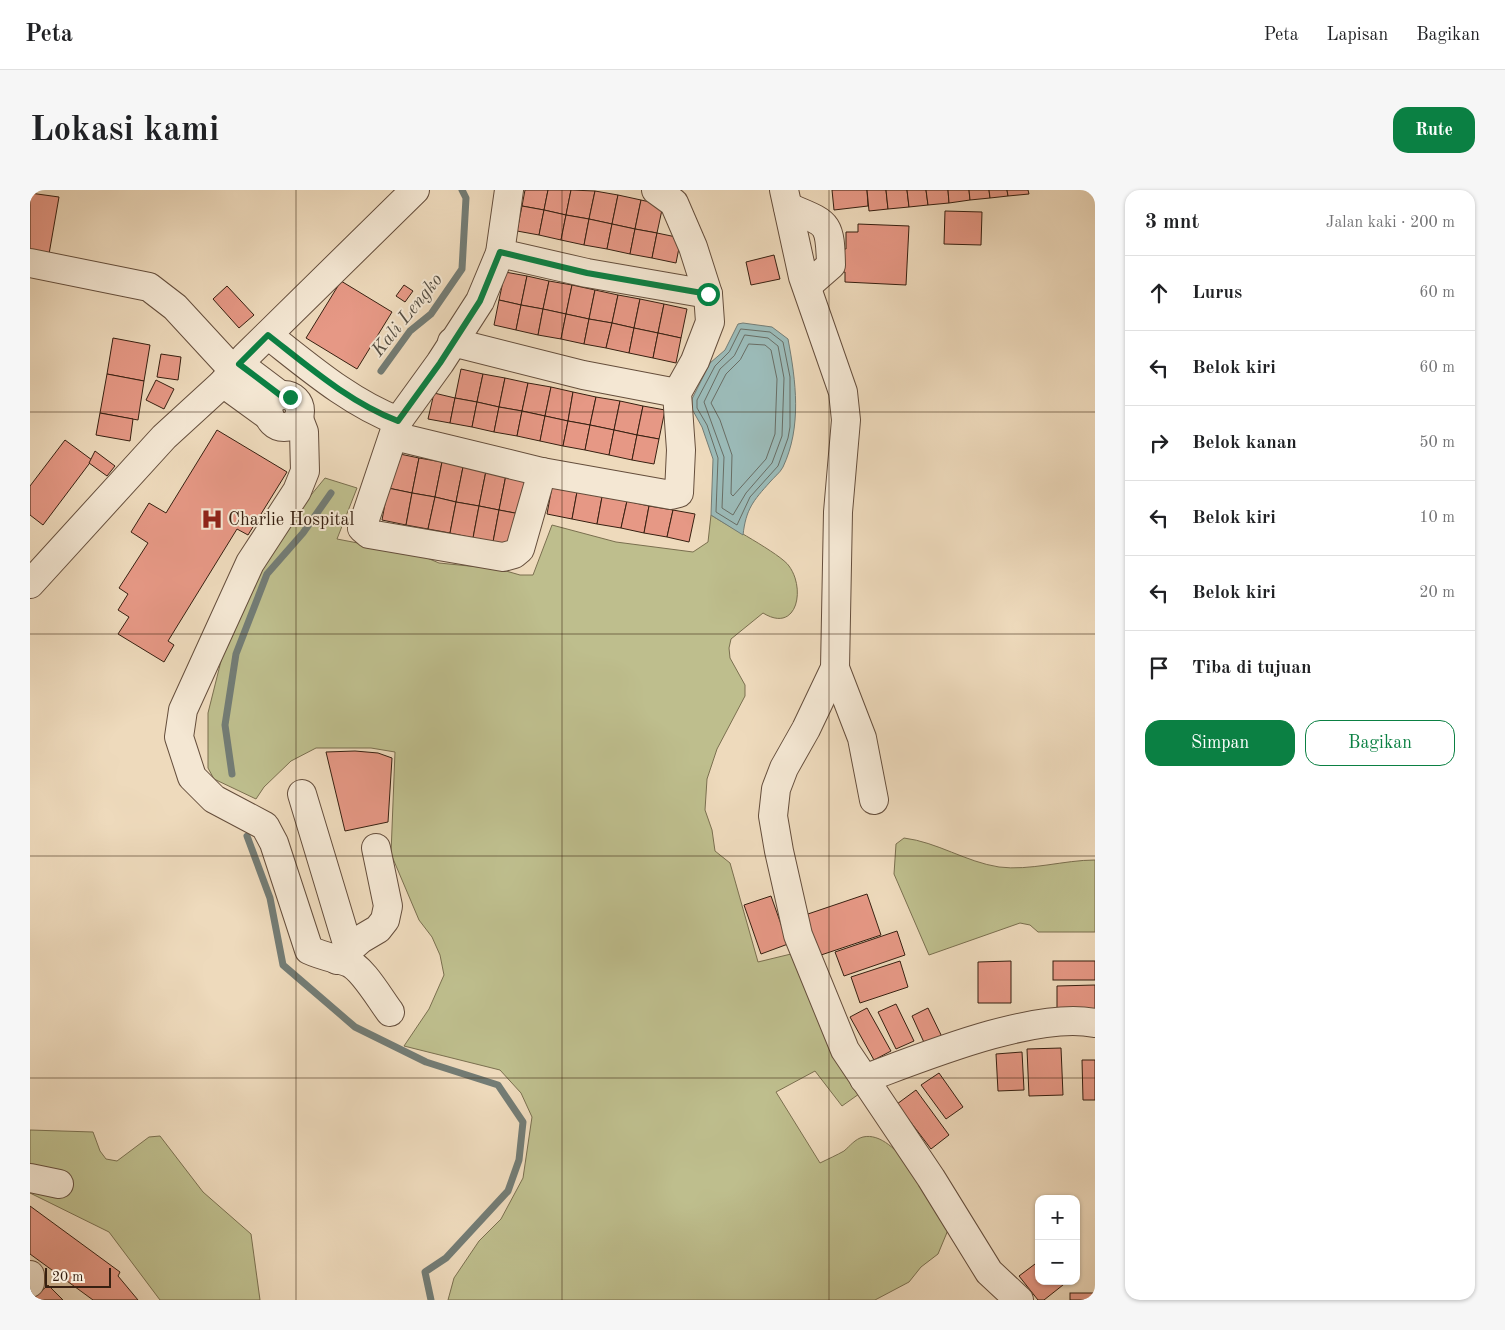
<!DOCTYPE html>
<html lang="id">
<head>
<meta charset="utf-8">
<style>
	:root { --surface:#fff; --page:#f6f6f6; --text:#202124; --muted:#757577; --line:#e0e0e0; --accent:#0b8043 }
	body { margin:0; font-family:"Old Standard TT",serif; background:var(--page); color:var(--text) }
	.controls { position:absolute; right:15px; bottom:15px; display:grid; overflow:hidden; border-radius:10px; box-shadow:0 1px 4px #0004 }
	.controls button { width:45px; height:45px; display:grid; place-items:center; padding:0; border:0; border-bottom:1px solid var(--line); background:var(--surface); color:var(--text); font:25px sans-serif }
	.scale { position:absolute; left:15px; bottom:12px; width:66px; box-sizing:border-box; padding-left:5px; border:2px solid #372011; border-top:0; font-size:14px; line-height:18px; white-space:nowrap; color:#372011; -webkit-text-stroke:4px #f4e7d3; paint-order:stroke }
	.stop { position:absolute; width:15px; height:15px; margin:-11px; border:4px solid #0b8043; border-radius:50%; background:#fff }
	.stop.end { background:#0b8043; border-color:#fff; box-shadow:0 1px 5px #0008 }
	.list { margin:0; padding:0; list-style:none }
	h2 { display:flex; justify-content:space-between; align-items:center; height:65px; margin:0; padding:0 20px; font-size:21px }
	h2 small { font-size:16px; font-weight:400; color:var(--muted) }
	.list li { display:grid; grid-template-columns:32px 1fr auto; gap:15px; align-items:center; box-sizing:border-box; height:75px; padding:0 20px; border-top:1px solid var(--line) }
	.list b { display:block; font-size:19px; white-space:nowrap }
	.list em { font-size:16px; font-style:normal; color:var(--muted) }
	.actions { display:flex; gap:10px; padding:15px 20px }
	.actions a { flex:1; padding:11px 0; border:1px solid var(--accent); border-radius:15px; text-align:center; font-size:18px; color:var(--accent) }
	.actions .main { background:var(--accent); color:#fff }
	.icon { flex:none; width:28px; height:28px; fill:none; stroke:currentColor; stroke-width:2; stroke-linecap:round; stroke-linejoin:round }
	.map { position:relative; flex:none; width:1065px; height:1110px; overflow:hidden; border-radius:15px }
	header { display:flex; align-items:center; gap:30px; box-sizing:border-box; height:70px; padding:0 25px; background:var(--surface); border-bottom:1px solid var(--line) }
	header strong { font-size:24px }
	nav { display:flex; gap:28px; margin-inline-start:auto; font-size:18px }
	.intro { display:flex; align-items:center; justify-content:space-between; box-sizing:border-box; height:120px; padding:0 30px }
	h1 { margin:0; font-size:35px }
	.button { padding:12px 22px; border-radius:15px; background:var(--accent); color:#fff; font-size:18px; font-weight:700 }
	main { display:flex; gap:30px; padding:0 30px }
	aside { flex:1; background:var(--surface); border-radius:15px; box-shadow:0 1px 4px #0004 }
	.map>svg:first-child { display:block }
	.green { fill:#bebe8d; stroke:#7a6f4f }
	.water { fill:#9bbab7; stroke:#737c75 }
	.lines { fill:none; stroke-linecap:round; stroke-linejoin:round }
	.shore { stroke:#696d64; stroke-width:1 }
	.stream { stroke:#737c75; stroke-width:7 }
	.building { fill:#e69885; stroke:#372011 }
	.minor-casing { stroke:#654e3c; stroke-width:30 }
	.minor { stroke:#f4e7d3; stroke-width:28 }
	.route { stroke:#0b8043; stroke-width:6 }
	.grid { fill:none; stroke:#372011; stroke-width:1; stroke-opacity:0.55 }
	.labels { text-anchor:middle; stroke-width:4; stroke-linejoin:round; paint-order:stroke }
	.poi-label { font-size:18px; fill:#372011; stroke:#f4e7d3; text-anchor:start }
	.water-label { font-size:19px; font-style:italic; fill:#554e43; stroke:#f4e7d3 }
</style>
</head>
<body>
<header>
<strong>Peta</strong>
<nav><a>Peta</a><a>Lapisan</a><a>Bagikan</a></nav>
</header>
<div class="intro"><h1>Lokasi kami</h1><a class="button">Rute</a></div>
<main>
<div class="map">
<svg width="1065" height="1110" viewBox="0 0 1065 1110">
	<rect width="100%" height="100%" fill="#eedabc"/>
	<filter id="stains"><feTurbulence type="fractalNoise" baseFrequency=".004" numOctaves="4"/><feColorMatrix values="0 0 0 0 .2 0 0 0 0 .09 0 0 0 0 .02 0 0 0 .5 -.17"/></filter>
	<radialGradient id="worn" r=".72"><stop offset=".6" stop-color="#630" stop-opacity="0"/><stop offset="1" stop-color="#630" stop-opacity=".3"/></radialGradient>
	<g class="green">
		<path d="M295,288L327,298L307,349L390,365L409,373L469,379L490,385H503L522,335L586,352L663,362L678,352L681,325C696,335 751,364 759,376C776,399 767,444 733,423L701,449L699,458L700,468L715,495V506L687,559L677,589L675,620L682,640L685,661L700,673L728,772L761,764L825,889L829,904L812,916L785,881L746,902L790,973C798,969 807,965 814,961C820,956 825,949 833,947C867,939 904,1015 918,1040L908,1064L891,1077L879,1092L845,1110H418L424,1088L449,1051L471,1029L493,988L502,927L491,903L470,880L374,856L399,819L414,785L410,765L402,747L389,730L361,664L365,562L341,558H286L261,571L234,597L226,609L184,589L178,578V523L198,443L244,350Z"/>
		<path d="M874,648C907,652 936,672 969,677C1000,681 1034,670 1065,670V742H1008L1000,735L990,733L899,765L864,684L866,654Z"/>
		<path d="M0,940L63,942L70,961L76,969L87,971L119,947L130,946L173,1002L221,1044L230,1110H130L79,1042L0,1003Z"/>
	</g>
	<path class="water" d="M713,133L742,137L758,149C766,191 772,237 753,277C750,283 744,287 740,292C723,311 716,319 713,345L681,325L683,269L672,237L662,219V209L680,173L695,160L708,134Z"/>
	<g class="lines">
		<g class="shore">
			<path d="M711,139L740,142L753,152L760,187V237L758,248L748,276L720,307L707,335L686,322L688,268L677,235L667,218V210L685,176L699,162Z"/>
			<path d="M715,145L738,148L748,156L754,188L752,246L742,273L716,303L703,325L692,318L694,267L674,212L690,179L704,166Z"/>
			<path d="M719,154L735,155L741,160L747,189L745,244L736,269L703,306L701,304L702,265L690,230L681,213L696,184L710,170Z"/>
		</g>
		<g class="stream">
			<path d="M351,181L380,141L401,124L432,79L436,8L432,0"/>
			<path d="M202,584L195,535L206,464L237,384L273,343L301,303"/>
			<path d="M217,646L240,708L253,775L325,837L396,872L468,895L493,932L489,970L478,1001L416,1068L395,1082L401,1110"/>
		</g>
	</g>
	<g class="building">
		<path d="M495,0H518L514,20L492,16Z"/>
		<path d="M518,0H541L536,25L514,20Z"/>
		<path d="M541,0L565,1L559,29L536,25Z"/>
		<path d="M802,0H837L838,16L804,20Z"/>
		<path d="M837,0H856L858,19L839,21Z"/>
		<path d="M856,0H877L879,17L858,19Z"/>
		<path d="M877,0H896L898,15L879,17Z"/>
		<path d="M896,0H918L919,13L898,15Z"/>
		<path d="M918,0H939L940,10L919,13Z"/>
		<path d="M939,0H959L960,8L940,10Z"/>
		<path d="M959,0H977L978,6L960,8Z"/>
		<path d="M977,0H998L999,4L978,6Z"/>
		<path d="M565,1L588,5L582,34L559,29Z"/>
		<path d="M0,3L29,7L19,64L0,61Z"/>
		<path d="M588,5L611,10L605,39L582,34Z"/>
		<path d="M611,10L633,15L627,43L605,39Z"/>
		<path d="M492,16L514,20L509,45L487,41Z"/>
		<path d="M514,20L536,25L531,50L509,45Z"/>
		<path d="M915,21L952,22L951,55L914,54Z"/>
		<path d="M536,25L559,29L554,55L531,50Z"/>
		<path d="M559,29L582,34L577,59L554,55Z"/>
		<path d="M582,34L605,39L600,64L577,59Z"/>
		<path d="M828,34L879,36L876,95L815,92V82H808L809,59H816V42H828Z"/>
		<path d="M605,39L627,43L622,68L600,64Z"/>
		<path d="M627,43L651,48L646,73L622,68Z"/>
		<path d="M744,65L750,89L721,95L716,72Z"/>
		<path d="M475,82L497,86L491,115L469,110Z"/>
		<path d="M497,86L519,91L513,119L491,115Z"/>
		<path d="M311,91L362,122L327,179L276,148Z"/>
		<path d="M519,91L542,95L536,124L513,119Z"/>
		<path d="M374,95L383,101L375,112L366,106Z"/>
		<path d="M542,95L565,100L559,129L536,124Z"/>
		<path d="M197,96L224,125L209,138L183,109Z"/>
		<path d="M565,100L588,105L582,133L559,129Z"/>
		<path d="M588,105L610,109L604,138L582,133Z"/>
		<path d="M610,109L634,114L628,143L604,138Z"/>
		<path d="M469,110L491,115L486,140L464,135Z"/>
		<path d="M634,114L657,119L651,148L628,143Z"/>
		<path d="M491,115L513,119L508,145L486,140Z"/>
		<path d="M513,119L536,124L531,149L508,145Z"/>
		<path d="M536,124L559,129L554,154L531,149Z"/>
		<path d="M559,129L582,133L576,158L554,154Z"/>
		<path d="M582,133L604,138L599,163L576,158Z"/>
		<path d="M604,138L628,143L623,168L599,163Z"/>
		<path d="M628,143L651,148L646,173L623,168Z"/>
		<path d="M83,148L120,155L114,191L77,184Z"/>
		<path d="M131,164L151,167L148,190L127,187Z"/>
		<path d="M431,179L453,184L447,212L425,208Z"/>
		<path d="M77,184L114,191L108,230L70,223Z"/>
		<path d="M453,184L475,188L469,217L447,212Z"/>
		<path d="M475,188L498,193L492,221L469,217Z"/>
		<path d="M126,190L144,199L134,219L116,210Z"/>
		<path d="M498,193L521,197L515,226L492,221Z"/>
		<path d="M521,197L543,202L538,231L515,226Z"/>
		<path d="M543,202L566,207L560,235L538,231Z"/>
		<path d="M404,203L425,208L420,233L398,229Z"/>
		<path d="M566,207L590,211L584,240L560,235Z"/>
		<path d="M425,208L447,212L442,237L420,233Z"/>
		<path d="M590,211L613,216L607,245L584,240Z"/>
		<path d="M447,212L469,217L464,242L442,237Z"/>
		<path d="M613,216L635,220L629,249L607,245Z"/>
		<path d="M469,217L492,221L487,246L464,242Z"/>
		<path d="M492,221L515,226L510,251L487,246Z"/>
		<path d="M70,223L103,229L100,251L66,245Z"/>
		<path d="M515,226L538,231L533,256L510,251Z"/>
		<path d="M538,231L560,235L555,260L533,256Z"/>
		<path d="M560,235L584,240L579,265L555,260Z"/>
		<path d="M187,240L257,282L218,345L207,339L138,451L144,455L134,472L88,444L99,427L88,420L98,404L89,398L118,353L101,342L119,313L136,323Z"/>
		<path d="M584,240L607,245L602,270L579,265Z"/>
		<path d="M607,245L629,249L624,274L602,270Z"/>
		<path d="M35,250L62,270L13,335L0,325V296Z"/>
		<path d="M65,261L85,276L77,286L59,273Z"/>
		<path d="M365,263L389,268L382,303L358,298Z"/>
		<path d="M389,268L412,272L405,307L382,303Z"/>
		<path d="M412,272L433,277L426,312L405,307Z"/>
		<path d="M433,277L456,281L449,316L426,312Z"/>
		<path d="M456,281L476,285L469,320L449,316Z"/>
		<path d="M476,285L496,289L490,324L469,320Z"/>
		<path d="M522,297L547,302L542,329L517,324Z"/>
		<path d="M358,298L382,303L376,335L352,330Z"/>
		<path d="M547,302L572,307L567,334L542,329Z"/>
		<path d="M382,303L405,307L398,339L376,335Z"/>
		<path d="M405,307L426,312L420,343L398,339Z"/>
		<path d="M572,307L597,311L591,338L567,334Z"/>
		<path d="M597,311L619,316L614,343L591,338Z"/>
		<path d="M426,312L449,316L443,348L420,343Z"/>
		<path d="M449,316L469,320L463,352L443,348Z"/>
		<path d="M619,316L643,320L637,347L614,343Z"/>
		<path d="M469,320L490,324L483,356L463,352Z"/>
		<path d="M643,320L665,324L659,352L637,347Z"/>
		<path d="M325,561L348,563L362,568L358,632L315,641L296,562Z"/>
		<path d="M837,704L851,745L785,767L772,726Z"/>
		<path d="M741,706L758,754L731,764L714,715Z"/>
		<path d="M867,741L875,765L814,786L805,762Z"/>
		<path d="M870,771L878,797L830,813L821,787Z"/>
		<path d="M981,771V813H948V772Z"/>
		<rect x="1023" y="771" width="42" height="19"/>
		<path d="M1065,795V821H1027V796Z"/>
		<path d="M866,814L884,851L866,859L848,822Z"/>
		<path d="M837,818L861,861L844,870L820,827Z"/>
		<path d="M898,818L914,851L897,859L882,826Z"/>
		<path d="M1031,858L1033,905L999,906L997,859Z"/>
		<path d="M992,862L994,900L968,901L966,864Z"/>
		<path d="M1052,870H1065V910H1053Z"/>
		<path d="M909,883L933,917L916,929L891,895Z"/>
		<path d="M886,900L919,945L901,959L867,914Z"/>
		<path d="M0,1016L90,1082L88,1086L108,1110H63L0,1064Z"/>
		<path d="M1009,1071V1091H1038L1014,1110H1008L989,1086Z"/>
		<path d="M18,1095L33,1110H2Z"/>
		<rect x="1040" y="1103" width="25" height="7"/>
	</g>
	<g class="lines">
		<g class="minor-casing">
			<g id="minor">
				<path d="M479,0L470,63L450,111L410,173L368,231L332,338L339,344L473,367L484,364L490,359L512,282"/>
				<path d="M754,0L773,87L813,202L816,230L808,322L805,478L776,539L754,578L746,599L743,626L749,661L768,745L815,860L901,988L959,1082L989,1110"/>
				<path d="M758,17C798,34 800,31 801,75L777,96"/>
				<path d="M470,63L557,83L678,104"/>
				<path d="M0,73L119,97L145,117L204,181"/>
				<path d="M238,145C279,177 319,212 368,231"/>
				<path d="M422,152L553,185L647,203"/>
				<path d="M209,174L250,205"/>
				<path d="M193,193L240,227"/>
				<circle cx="254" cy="221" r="16"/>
				<path d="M269,229L274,242L275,281L267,301L220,373L153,520L149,547L162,587L184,609L235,636L244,653L279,760C292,766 304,768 317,772C332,777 350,809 360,822"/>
				<path d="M364,246L512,282L641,305L649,303L651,260L647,203L665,171L680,132L678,104L663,57L644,13L626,0"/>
				<path d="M0,394L134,247L193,193L215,167L385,0"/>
				<path d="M805,478L832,548L844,610"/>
				<path d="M272,604L319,760"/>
				<path d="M307,770L331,749L348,739L355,730L358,716L346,658"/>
				<path d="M834,889C893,867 1005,821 1065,833"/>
				<path d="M0,988L29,994"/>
				<path d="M0,1085V1093"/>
			</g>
		</g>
		<use href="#minor" class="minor"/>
	</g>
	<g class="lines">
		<path class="route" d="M260,207L250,205L209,174L238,145C279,177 319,212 368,231L410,173L450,111L470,62L557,83L678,104"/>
	</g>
	<path class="grid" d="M266,0V1110M532,0V1110M799,0V1110M0,222H1065M0,444H1065M0,666H1065M0,888H1065"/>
	<defs>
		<g id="hospital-bare" transform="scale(1.725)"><path d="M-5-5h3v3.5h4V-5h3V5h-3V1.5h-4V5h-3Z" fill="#8f2418" stroke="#f4e7d3" stroke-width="2.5" paint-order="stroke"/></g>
	</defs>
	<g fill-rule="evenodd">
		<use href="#hospital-bare" x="182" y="329"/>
	</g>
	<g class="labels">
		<g class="poi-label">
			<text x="198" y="335">Charlie Hospital</text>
		</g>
		<g class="water-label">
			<text transform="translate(376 124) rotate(-51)" y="7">Kali Lengko</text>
		</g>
	</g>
	<rect width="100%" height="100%" filter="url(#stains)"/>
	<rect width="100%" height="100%" fill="url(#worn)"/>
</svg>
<div class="controls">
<button>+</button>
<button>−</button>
</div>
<div class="scale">20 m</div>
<div class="stop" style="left:678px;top:104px"></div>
<div class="stop end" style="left:260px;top:207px"></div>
</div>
<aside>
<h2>3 mnt<small>Jalan kaki · 200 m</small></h2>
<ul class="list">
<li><svg class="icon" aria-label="ahead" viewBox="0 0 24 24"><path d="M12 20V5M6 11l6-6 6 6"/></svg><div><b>Lurus</b></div><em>60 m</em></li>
<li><svg class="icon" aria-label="left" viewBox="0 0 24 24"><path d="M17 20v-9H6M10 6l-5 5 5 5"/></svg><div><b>Belok kiri</b></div><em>60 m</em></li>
<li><svg class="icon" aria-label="right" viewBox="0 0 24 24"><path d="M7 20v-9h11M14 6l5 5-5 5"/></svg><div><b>Belok kanan</b></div><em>50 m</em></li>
<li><svg class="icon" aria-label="left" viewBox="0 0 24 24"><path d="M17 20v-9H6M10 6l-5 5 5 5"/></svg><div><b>Belok kiri</b></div><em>10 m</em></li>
<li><svg class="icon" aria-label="left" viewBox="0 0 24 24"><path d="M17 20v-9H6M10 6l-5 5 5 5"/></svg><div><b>Belok kiri</b></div><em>20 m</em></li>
<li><svg class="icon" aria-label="arrive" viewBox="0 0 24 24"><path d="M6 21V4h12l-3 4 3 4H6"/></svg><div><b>Tiba di tujuan</b></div></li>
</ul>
<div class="actions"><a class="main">Simpan</a><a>Bagikan</a></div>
</aside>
</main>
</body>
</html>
